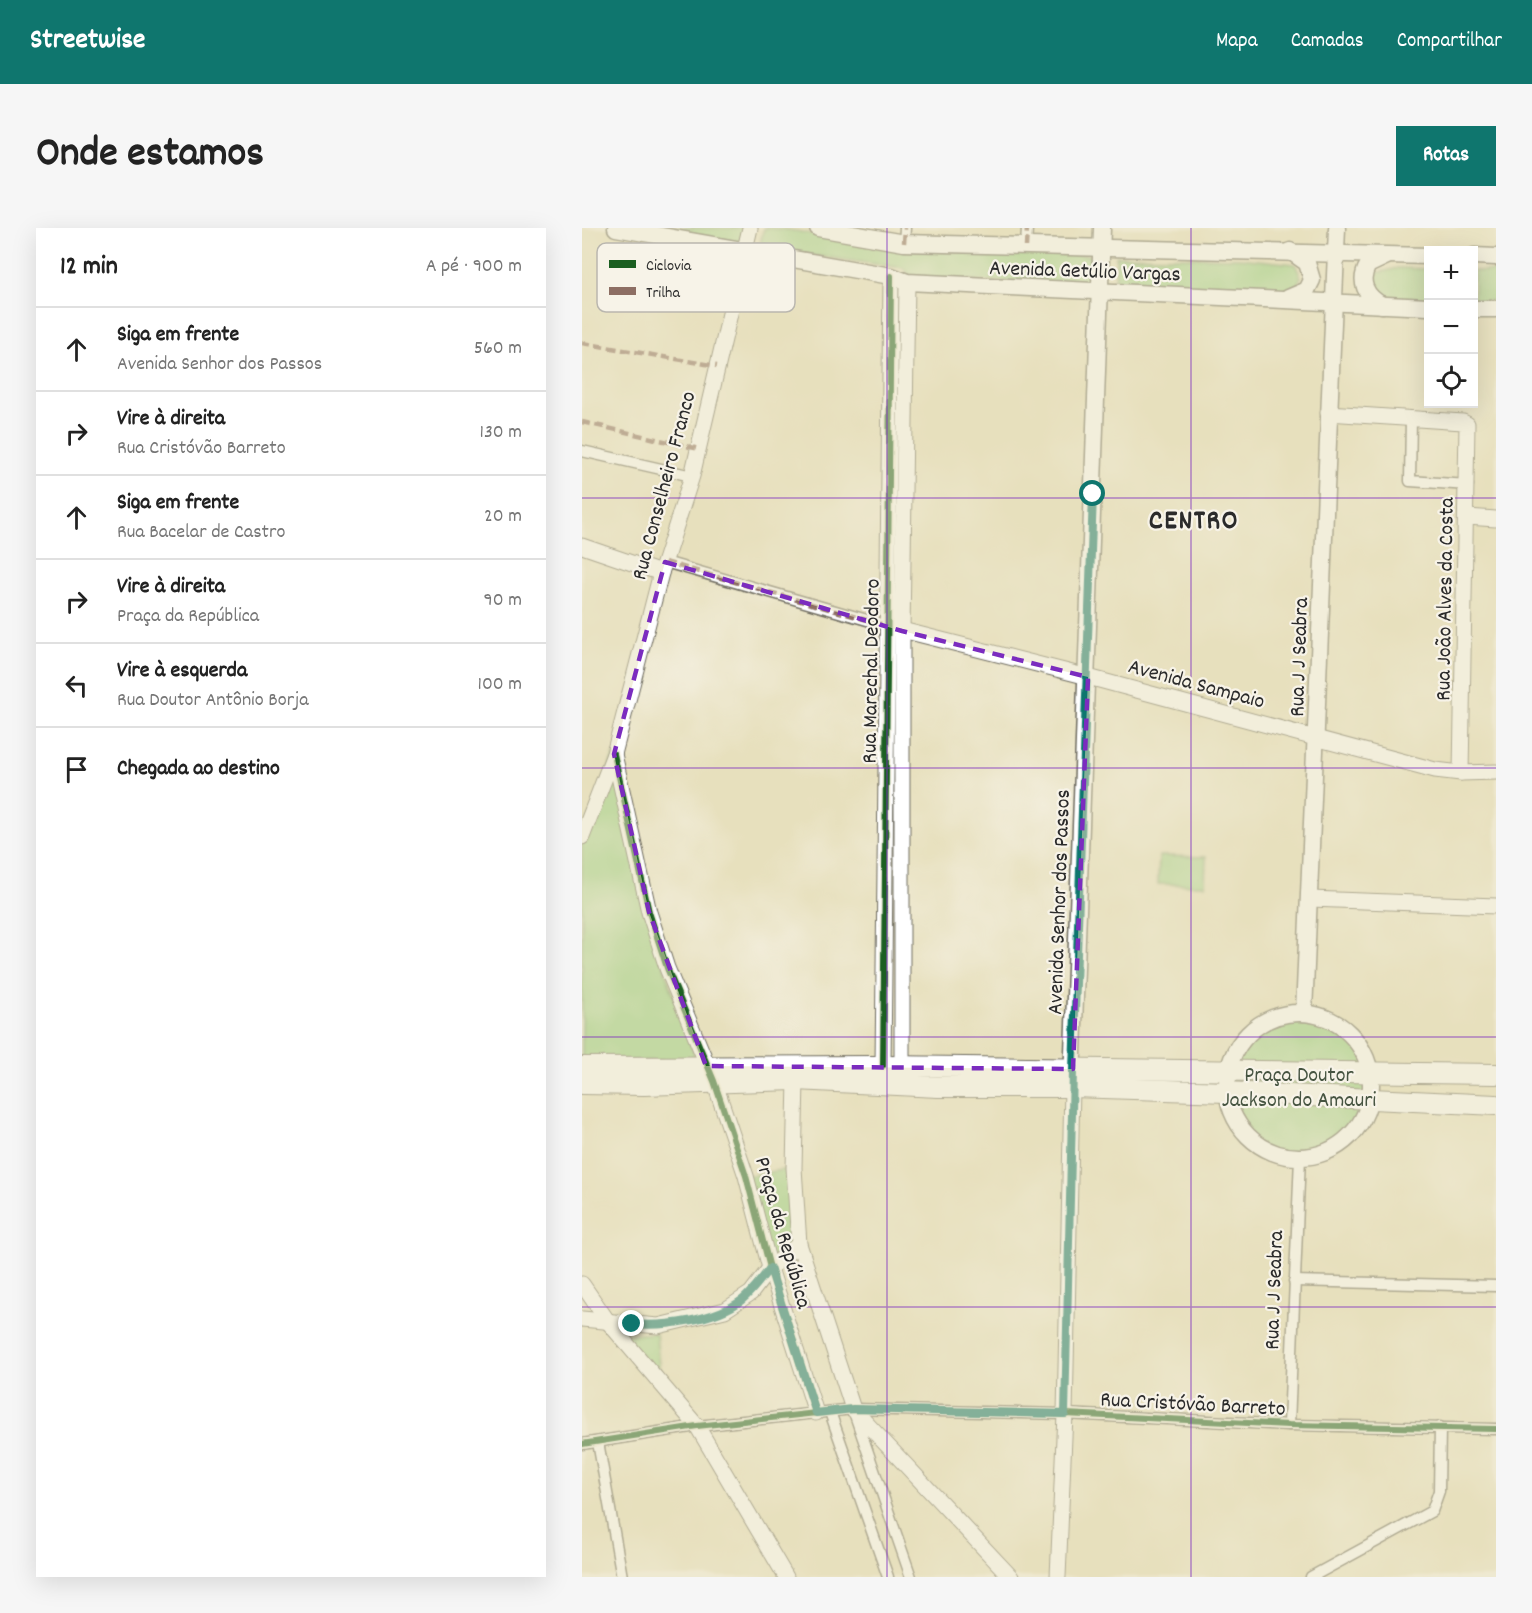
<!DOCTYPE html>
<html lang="pt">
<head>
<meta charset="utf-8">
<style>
	:root { --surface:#fff; --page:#f6f6f6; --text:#222; --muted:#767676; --line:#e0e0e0; --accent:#0f766e }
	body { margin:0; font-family:Dekko,sans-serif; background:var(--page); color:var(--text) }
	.controls { position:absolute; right:18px; top:18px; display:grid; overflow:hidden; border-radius:0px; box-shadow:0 6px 24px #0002 }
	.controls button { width:54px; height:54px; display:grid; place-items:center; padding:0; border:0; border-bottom:2px solid var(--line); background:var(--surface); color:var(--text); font:30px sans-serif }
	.stop { position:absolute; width:18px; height:18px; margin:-14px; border:4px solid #0f766e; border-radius:50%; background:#fff }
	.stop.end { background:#0f766e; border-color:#fff; box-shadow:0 2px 6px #0008 }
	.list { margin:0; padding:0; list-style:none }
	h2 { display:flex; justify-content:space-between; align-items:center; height:78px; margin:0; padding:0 24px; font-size:26px }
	h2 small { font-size:20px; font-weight:400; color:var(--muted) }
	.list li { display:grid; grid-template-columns:39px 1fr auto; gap:18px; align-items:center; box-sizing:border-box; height:84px; padding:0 24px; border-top:2px solid var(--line) }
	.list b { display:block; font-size:22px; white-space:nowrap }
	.list p { margin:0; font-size:20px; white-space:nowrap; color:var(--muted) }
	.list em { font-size:20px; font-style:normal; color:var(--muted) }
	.icon { flex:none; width:33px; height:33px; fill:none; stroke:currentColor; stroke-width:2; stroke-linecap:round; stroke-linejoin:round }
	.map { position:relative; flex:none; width:914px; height:1349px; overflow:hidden; border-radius:0px }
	header { display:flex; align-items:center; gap:36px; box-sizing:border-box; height:84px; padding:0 30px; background:var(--accent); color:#fff }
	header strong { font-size:28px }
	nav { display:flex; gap:33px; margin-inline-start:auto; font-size:21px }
	.intro { display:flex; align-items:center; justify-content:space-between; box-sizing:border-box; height:144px; padding:0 36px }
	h1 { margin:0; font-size:42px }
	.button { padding:15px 27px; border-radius:0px; background:var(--accent); color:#fff; font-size:21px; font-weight:700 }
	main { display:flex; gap:36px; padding:0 36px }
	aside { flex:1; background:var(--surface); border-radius:0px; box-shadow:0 6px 24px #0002 }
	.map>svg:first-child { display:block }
	.green { fill:#98d083; stroke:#627e57; stroke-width:1.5 }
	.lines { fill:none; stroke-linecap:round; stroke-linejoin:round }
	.street-casing { stroke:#6d6a5e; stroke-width:13 }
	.secondary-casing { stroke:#6d6a5e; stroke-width:17 }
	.primary-casing { stroke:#6d6a5e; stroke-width:19 }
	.highway-casing { stroke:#6d6a5e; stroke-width:22 }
	.street { stroke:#fff; stroke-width:10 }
	.secondary { stroke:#fff; stroke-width:15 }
	.primary { stroke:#fff; stroke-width:16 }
	.highway { stroke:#fff; stroke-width:20 }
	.quiet { stroke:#8d6e63; stroke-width:4.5; stroke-dasharray:9 4.5; stroke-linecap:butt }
	.cycleway-casing { stroke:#f7f3e8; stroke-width:10 }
	.cycleway { stroke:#1b5e20; stroke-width:6 }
	.route { stroke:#0f766e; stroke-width:8 }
	.marked { fill:none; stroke:#7b2cbf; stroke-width:4.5; stroke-dasharray:12 8; stroke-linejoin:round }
	.grid { fill:none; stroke:#7b2cbf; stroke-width:1.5; stroke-opacity:0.55 }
	.labels { text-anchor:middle; stroke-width:4.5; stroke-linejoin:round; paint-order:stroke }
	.street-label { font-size:22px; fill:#2b2b2b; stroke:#f7f3e8 }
	.park-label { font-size:22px; fill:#465441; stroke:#f7f3e8 }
	.district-label { font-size:28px; font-weight:bold; letter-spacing:1.5px; fill:#2b2b2b; stroke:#f7f3e8 }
	.key { fill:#f7f3e8; stroke:#bab7af; stroke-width:1.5 }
	.key-label { font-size:16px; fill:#2b2b2b }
</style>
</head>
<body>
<header>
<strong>Streetwise</strong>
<nav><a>Mapa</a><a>Camadas</a><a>Compartilhar</a></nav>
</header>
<div class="intro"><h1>Onde estamos</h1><a class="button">Rotas</a></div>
<main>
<aside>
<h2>12 min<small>A pé · 900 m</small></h2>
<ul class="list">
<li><svg class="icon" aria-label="ahead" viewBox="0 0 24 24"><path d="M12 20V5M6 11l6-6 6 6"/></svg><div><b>Siga em frente</b><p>Avenida Senhor dos Passos</p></div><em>560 m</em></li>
<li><svg class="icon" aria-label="right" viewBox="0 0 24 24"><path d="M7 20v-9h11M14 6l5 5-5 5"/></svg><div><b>Vire à direita</b><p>Rua Cristóvão Barreto</p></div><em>130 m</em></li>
<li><svg class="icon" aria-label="ahead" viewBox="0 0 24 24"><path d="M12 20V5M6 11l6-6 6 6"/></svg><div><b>Siga em frente</b><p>Rua Bacelar de Castro</p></div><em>20 m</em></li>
<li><svg class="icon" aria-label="right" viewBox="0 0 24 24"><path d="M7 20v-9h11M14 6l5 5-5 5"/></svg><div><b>Vire à direita</b><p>Praça da República</p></div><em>90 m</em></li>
<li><svg class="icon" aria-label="left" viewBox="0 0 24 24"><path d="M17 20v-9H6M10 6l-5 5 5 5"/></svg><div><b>Vire à esquerda</b><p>Rua Doutor Antônio Borja</p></div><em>100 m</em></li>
<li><svg class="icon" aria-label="arrive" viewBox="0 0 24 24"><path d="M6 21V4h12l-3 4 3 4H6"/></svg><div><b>Chegada ao destino</b></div></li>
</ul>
</aside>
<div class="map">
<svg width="914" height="1349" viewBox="0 0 914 1349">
	<rect width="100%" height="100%" fill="#f7f3e8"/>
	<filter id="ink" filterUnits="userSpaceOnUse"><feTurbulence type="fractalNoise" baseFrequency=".0167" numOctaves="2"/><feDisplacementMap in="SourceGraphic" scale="12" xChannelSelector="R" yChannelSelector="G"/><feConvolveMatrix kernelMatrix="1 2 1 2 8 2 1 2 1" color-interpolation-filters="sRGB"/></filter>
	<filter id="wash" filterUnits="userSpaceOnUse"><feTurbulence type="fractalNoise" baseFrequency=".008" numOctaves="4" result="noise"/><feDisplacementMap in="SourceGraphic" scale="24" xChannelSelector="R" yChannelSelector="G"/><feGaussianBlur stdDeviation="1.35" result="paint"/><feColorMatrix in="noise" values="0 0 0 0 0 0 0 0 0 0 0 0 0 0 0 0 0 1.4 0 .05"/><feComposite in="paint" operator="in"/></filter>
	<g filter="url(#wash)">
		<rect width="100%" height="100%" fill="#e7e0bd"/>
		<g class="green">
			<path d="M75,0H162L157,18Z"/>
			<path d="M182,0C219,0 257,15 295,19C365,26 437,25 508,27L507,57L330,50L321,40L177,20Z"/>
			<path d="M534,28L657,30L713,36L719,49L715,57L708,62L533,57Z"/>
			<path d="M816,40L846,41V71L798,70L786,53L791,46Z"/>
			<rect x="892" y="43" width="22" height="30"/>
			<path d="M32,526L83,742L114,832L0,835V610Z"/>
			<path d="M577,628L624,629L623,657L576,656Z"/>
			<circle cx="717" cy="857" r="72"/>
			<path d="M212,940L217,1016L188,1040L164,948Z"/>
			<path d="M74,1105L78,1149L40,1107Z"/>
		</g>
	</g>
	<g filter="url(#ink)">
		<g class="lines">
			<g class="street-casing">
				<g id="street">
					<path d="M322,15L323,0"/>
					<path d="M444,19L445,0"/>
					<path d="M829,190L828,253L886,257"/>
					<path d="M0,223L110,248"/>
					<path d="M83,334L306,398"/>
					<path d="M712,1053L914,1058"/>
					<path d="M248,1184L306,1349"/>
					<path d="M273,1187L329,1349"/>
					<path d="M707,1197L718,929"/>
					<path d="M16,1214L40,1349"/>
					<path d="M0,1216L115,1198L271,1181L483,1186L707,1197L914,1201"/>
					<path d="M729,1349L850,1283L857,1263L858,1199"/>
				</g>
			</g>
			<g class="secondary-casing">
				<g id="secondary">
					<path d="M746,185L881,194L885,196L879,545"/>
					<path d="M885,289L914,291"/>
					<path d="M0,318L79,345"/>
					<path d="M312,400L506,449L853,542L879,545L914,544"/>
					<path d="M32,526L67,684L85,740L132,853L164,948L188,1040L234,1185"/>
					<path d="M0,609L32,526L79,345L110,248L168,0"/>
					<path d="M728,671L914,678"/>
					<path d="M301,838L309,48"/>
					<path d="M320,839V403L325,54"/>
					<path d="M214,852L212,940L217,1016L271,1181L429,1349"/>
					<path d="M0,1056L27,1095L115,1198L204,1349"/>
					<path d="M0,1091L76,1098L143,1082L169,1065L188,1040L217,1016"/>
					<path d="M476,1349L483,1186L490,859"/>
				</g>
			</g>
			<g class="primary-casing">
				<g id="primary">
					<path d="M34,0L309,48L325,54L846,79"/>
					<path d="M236,0L322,15L846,28"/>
					<path d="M892,28L914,29"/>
					<path d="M706,70L725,62L730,52L725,35L708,23"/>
					<path d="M800,77C784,68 776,54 786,37L805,28"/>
					<path d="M892,81H914"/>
					<circle cx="717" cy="857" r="72"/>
					<path d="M722,785L755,0"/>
					<path d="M490,854L520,0"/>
				</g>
			</g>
			<g class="highway-casing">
				<g id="highway">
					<path d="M0,839L301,838L914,846"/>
					<path d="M0,856L62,857L214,852L356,859H490L645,864L914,877"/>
				</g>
			</g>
			<use href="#street" class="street"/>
			<use href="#secondary" class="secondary"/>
			<use href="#primary" class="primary"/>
			<use href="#highway" class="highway"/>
			<g class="quiet">
				<path d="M322,15L323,0"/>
				<path d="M444,19L445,0"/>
				<path d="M0,115L135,138"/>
				<path d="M0,194L117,221"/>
				<path d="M83,334L306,398"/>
			</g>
			<g class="cycleway-casing">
				<g id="cycleway">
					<path d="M32,526L67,684L85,740L132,853L164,948L188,1040L234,1185"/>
					<path d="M301,838L309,48"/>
					<path d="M0,1216L115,1198L271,1181L483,1186L707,1197L914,1201"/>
				</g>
			</g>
			<use href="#cycleway" class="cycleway"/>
		</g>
	</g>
	<g class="lines" filter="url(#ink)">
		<path class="route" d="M50,1096C82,1099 134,1092 160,1072C171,1063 179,1051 188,1040L234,1185L271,1181L483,1186L491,842L511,266"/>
	</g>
	<path d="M0 0H914V1349H0ZM83,334L320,403L506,449L491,841L124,838L67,684L32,526Z" fill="#e7e0bd" fill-opacity=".55" fill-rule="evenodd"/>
	<path class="marked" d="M83,334L320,403L506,449L491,841L124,838L67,684L32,526Z"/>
	<path class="grid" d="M305,0V1349M609,0V1349M0,270H914M0,540H914M0,809H914M0,1079H914"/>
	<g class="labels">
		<g class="street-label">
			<text transform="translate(503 41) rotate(2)" y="8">Avenida Getúlio Vargas</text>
			<text transform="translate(80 257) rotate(-75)" y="8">Rua Conselheiro Franco</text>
			<text transform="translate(861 371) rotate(-89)" y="8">Rua João Alves da Costa</text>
			<text transform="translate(715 429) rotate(-88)" y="8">Rua J J Seabra</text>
			<text transform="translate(287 443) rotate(-89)" y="8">Rua Marechal Deodoro</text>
			<text transform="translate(615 454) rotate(15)" y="8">Avenida Sampaio</text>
			<text transform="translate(475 674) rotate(-88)" y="8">Avenida Senhor dos Passos</text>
			<text transform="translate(203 1004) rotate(74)" y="8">Praça da República</text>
			<text transform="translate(690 1062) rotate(-88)" y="8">Rua J J Seabra</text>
			<text transform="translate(611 1174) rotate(3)" y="8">Rua Cristóvão Barreto</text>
		</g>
		<g class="park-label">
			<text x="717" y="853">Praça Doutor<tspan x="717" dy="25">Jackson do Amauri</tspan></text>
		</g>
		<g class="district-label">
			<text x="612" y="300">CENTRO</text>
		</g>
	</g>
	<rect x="15" y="15" width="198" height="69" rx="9" class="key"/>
	<rect x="27" y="32" width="27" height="8" fill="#1b5e20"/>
	<rect x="27" y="59" width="27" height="8" fill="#8d6e63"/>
	<g class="key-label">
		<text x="64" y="42">Ciclovia</text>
		<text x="64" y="69">Trilha</text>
	</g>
</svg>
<div class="controls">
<button>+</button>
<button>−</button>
<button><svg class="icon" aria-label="locate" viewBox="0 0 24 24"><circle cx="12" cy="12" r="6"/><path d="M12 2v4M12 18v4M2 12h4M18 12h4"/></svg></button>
</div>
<div class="stop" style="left:511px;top:266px"></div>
<div class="stop end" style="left:50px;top:1096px"></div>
</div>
</main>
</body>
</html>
